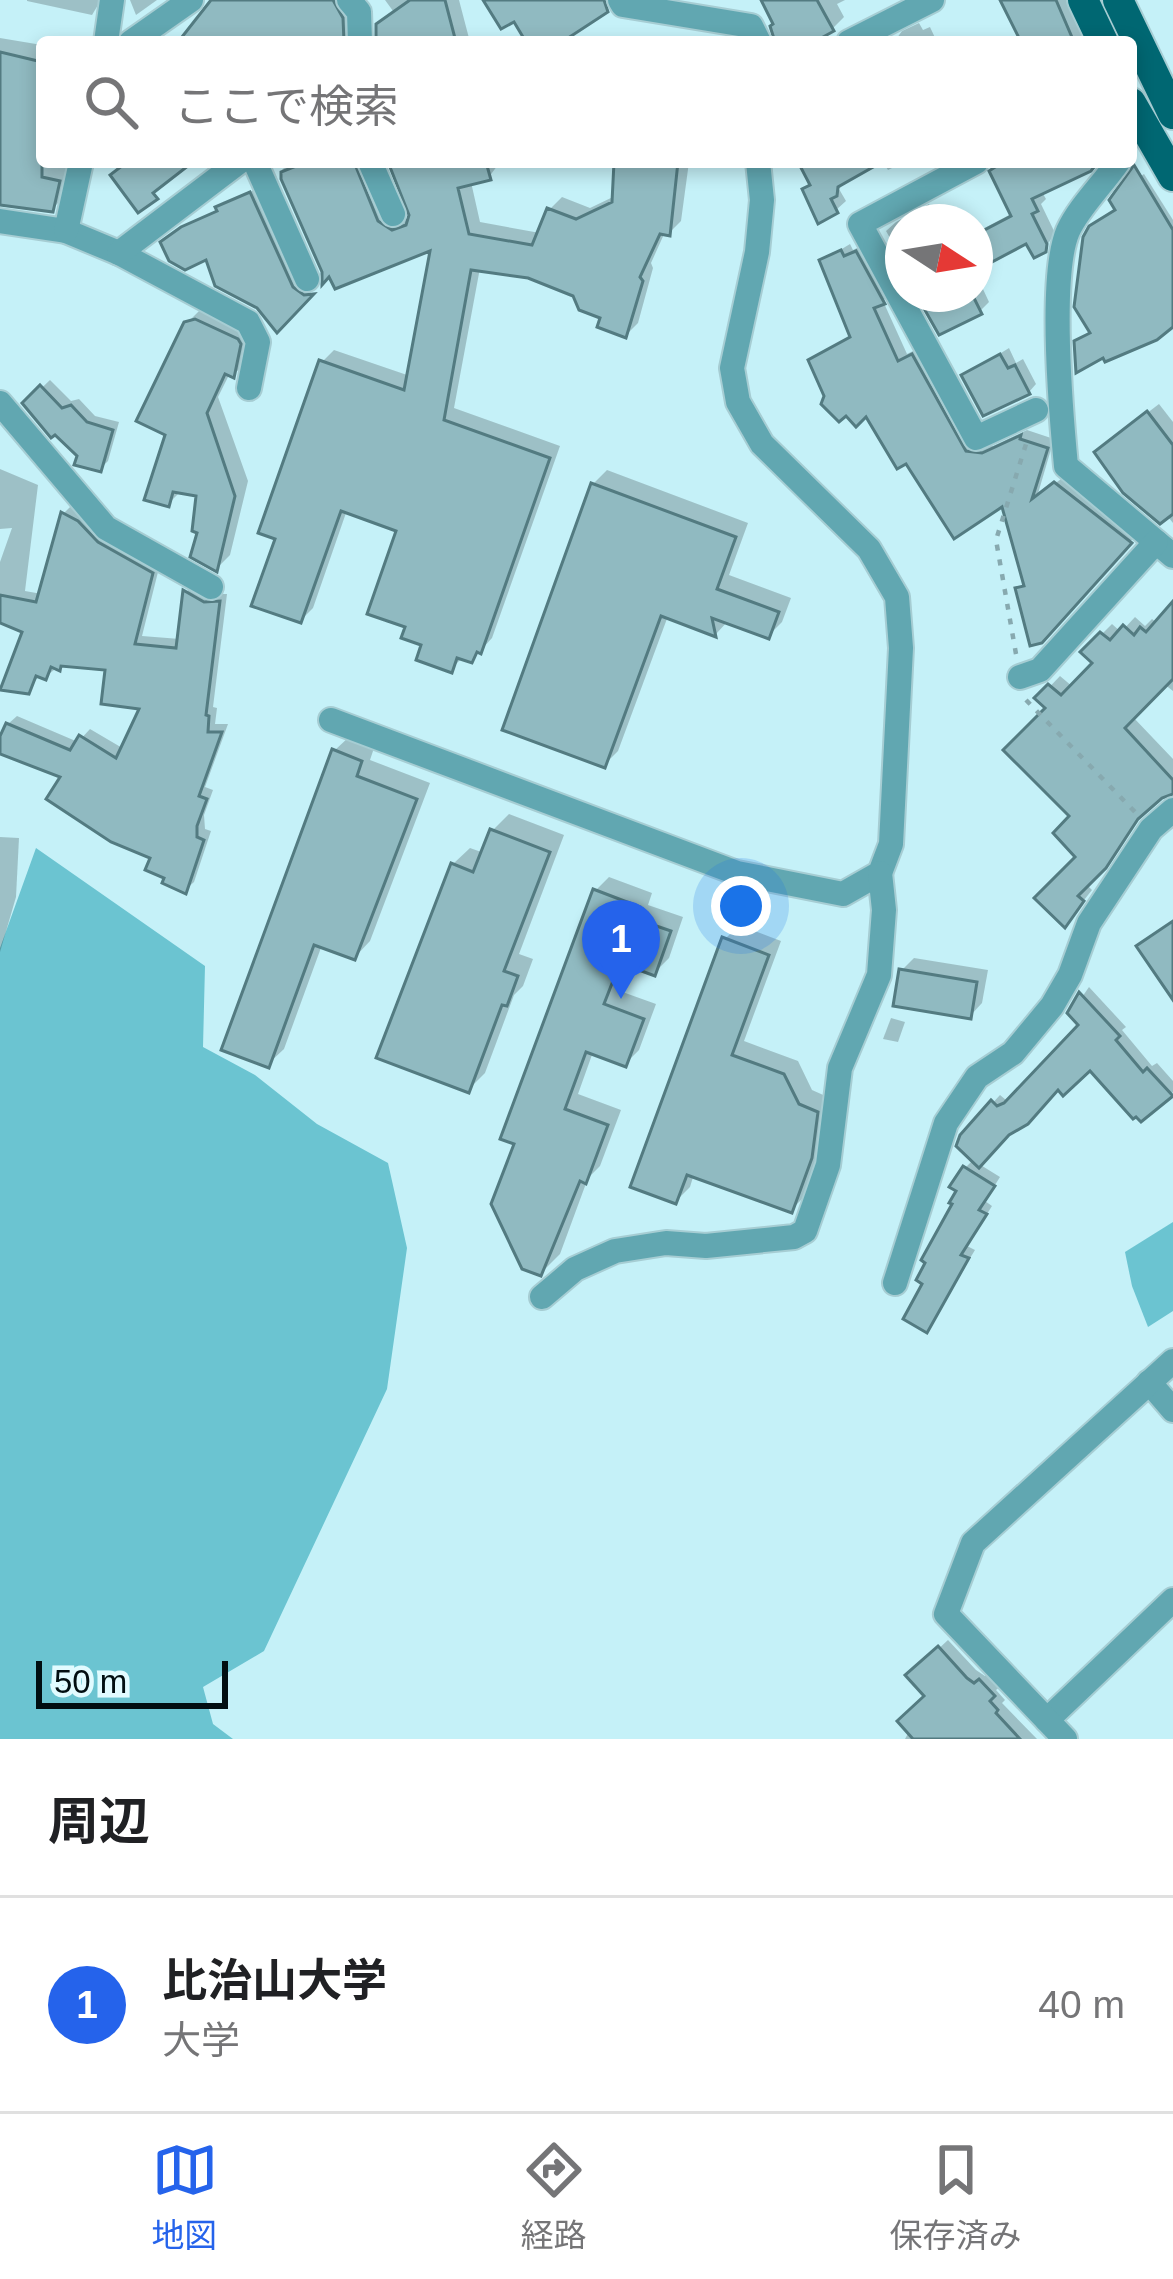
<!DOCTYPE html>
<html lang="ja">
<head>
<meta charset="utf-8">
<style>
	:root { --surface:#fff; --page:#f6f6f6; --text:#202124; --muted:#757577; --line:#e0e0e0; --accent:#2563eb }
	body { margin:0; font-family:Arial,"Noto Sans JP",sans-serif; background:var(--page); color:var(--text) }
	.compass { position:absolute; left:885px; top:204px; width:108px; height:108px; border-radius:50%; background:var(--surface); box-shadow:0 6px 18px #0003; rotate:102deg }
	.scale { position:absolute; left:36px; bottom:30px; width:192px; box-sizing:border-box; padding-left:12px; border:6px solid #010e11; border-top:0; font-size:33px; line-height:42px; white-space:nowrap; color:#010e11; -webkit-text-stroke:9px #e1fbff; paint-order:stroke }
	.you { position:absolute; left:741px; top:906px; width:42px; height:42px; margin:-30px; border:9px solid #fff; border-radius:50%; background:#1a73e8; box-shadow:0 0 0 18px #1a73e833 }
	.badge { display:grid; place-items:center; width:78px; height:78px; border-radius:50%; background:var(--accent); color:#fff; font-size:39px; font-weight:700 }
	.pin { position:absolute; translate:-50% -99px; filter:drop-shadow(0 3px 6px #0008) }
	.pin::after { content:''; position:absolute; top:63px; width:42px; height:36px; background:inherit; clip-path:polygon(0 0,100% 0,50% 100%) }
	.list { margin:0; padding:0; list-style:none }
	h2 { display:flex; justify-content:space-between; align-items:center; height:156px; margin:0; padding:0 48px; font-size:51px }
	h2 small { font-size:39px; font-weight:400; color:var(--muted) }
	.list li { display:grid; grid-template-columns:78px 1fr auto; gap:36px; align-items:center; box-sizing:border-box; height:216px; padding:0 48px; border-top:3px solid var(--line) }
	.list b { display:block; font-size:45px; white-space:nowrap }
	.list p { margin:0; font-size:39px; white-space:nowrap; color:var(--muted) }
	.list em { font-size:39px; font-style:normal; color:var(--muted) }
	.icon { flex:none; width:66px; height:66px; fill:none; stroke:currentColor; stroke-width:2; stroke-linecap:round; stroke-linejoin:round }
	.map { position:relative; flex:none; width:1173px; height:1739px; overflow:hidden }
	.search { position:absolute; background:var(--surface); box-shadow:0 6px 18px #0003; left:36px; right:36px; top:36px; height:132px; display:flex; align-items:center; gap:30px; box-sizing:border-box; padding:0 42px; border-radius:12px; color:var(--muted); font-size:45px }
	.sheet { height:372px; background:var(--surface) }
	nav { display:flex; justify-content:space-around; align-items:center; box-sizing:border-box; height:168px; border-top:3px solid var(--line); background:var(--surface); font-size:33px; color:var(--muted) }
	nav a { display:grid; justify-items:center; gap:6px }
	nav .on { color:var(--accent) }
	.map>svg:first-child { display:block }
	.green { fill:#6bc4d1 }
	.shadow { fill:#0003 }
	.building { fill:#90bac1; stroke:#537b81; stroke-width:3 }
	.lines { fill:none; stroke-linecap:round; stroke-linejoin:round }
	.minor-casing { stroke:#a6cdd3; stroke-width:28 }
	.major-casing { stroke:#a6cdd3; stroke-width:34 }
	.path { stroke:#87a9af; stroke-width:4.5; stroke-dasharray:6 9; stroke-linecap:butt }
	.minor { stroke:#61a7b1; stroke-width:24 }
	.major { stroke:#006772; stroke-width:30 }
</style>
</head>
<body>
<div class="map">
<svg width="1173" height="1739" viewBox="0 0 1173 1739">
	<rect width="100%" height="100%" fill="#c5f1f8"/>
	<g class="green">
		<path d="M36,848L205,966L203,1047L255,1075L317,1124L388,1163L407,1248L387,1389L264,1651L203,1687L213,1724L233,1739H0V948Z"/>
		<path d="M1173,1222V1311L1148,1327L1132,1286L1125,1252Z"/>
	</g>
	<g class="shadow">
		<path d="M101,0L92,15L27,1V0Z"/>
		<path d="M130,0H157L136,15Z"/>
		<path d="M238,0H350L354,28L340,42H184Z"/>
		<path d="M385,0H459L470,42H386L381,23L393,11Z"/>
		<path d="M764,0H845L837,4L844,17L832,29L805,42H777L776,24Z"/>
		<path d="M1003,0H1069L1087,42H1024Z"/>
		<path d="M919,23L923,30L930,27L937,42H894L902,31Z"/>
		<path d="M0,38L42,45V162H72L64,197L52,209L0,202Z"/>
		<path d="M290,162H369L403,219H410L411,208L390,162H500L489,177L471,182L480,222L540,233L550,209L562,197L590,208L615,196L616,162H689L681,221L669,233L665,232L651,263L653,268L638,323L626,335L575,293L529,275L480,268L454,408L560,446L492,638L472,660L463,657L451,669L409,625L400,529L347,510L313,608L301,620L279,537L322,362L334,350L410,376L433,246L336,286L284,178L282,170Z"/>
		<path d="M801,162H876L844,183L839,189L846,201L836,210Z"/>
		<path d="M883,162H904L888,170Z"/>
		<path d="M993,162H1095L1041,190L1046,199L1041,204L1055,233L1044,250L1027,240L975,267V233L1013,213L992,171Z"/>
		<path d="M1144,174L1173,220V322L1093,332L1125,186Z"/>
		<path d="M259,187L315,288L277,329L208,256L172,235Z"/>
		<path d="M929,204L937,220L949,214L954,222H903V231L890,238L886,231L896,222Z"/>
		<path d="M850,244L853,250L865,244L891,293L883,301L907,354L921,347L975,444L993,446L1027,430L1054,439L1037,497L1065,476L1138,533L1051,630L1019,589L1026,582L1004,502L907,460L867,412L827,396L812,360L852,335L822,261Z"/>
		<path d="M975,272L989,302L980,311L926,305L939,294H975Z"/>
		<path d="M201,309L251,326L247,362L233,375L230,373L218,397L248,481L230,555L217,568L201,531L200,494L182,490L168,504V434L187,323Z"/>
		<path d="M1009,348L1016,363L1023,359L1036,384L1029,392L964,376Z"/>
		<path d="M50,380L71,401L79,399L95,416L119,422L108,461L100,469L26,403Z"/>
		<path d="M1159,404L1173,422V523L1108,443Z"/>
		<path d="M0,469L38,485L25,591L42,594L64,513L72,505L160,564L142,636L180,639L186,592L195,584L214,594H227L213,707L217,708L215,724H228L205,787L213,790L204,815L205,829L211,831L194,882L185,890L168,877L154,856L8,724L17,716L78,742L90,729L124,749L143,707L109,668L63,663L45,677L40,674L28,691L26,630L0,620V562L12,528L0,529Z"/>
		<path d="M607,470L748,523L729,575L791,598L782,622L768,636L728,621L716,634L668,616L618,751L604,765L593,484Z"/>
		<path d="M1173,606V691L1164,684L1132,716L1173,759V790L1145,809L1115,854L1086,884L1092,890L1065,924L1080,857L1050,708L1039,698L1060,676L1073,687L1097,663L1084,652L1112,624L1121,632L1135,617L1145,626L1152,619L1157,623Z"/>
		<path d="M350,736L375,745L370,760L430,783L370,941L355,957L322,945L284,1049L268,1064L334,751Z"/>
		<path d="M509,814L564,835L519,954L533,959L523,986L514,995L485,1073L468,1090L453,864L470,848L484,853L492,831Z"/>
		<path d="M0,837L19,838L16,897L0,952Z"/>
		<path d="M609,877L652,893L648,905L683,917L669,958L655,972L627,962L617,990L656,1004L639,1050L625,1064L593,1052L578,1094L621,1110L600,1166L588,1178L560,1254L541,1273L518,1142L595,891Z"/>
		<path d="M739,925L781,941L744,1041L798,1061L812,1090L830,1098L825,1142L805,1196L791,1210L694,1174L690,1187L676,1201L725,939Z"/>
		<path d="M914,958L988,970L982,1003L970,1016L902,970Z"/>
		<path d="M1089,987L1126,1027L1122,1030L1152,1066L1157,1063L1173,1081V1092L1171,1094L1090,1067L1058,1086L979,1164L1000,1177L985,1201L992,1206L967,1246L975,1250L927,1329L926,1283L965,1168L974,1159L962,1136L1000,1095L1006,1100L1014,1096L1083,1025L1071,1013Z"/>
		<path d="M891,1018L905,1022L898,1042L883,1039Z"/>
		<path d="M948,1640L976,1670L985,1676L989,1672L1001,1686L996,1690L1005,1700L1002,1703L1037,1739H905L928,1696L909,1676Z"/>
	</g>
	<g class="building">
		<path d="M211,0H333L343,18L344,42H178Z"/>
		<path d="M410,0H445L456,42H376V24Z"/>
		<path d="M483,0H604L608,12L562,42H526L514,22L501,29Z"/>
		<path d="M761,0H817L834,31L814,42H775L770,26L773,24Z"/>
		<path d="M1000,0H1056L1074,42H1021Z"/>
		<path d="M0,52L42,62V177L60,181L53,212L0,205Z"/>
		<path d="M127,162H193L153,193L158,199L138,213L110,175Z"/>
		<path d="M306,162H354L378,221L392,230L406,225L409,215L388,162H486L491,180L458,188L469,234L532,245L547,208L576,219L612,202L614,162H678L670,236L660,234L640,277L643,281L626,338L597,327L600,318L579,310L573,296L528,278L471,270L444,420L550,458L481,654L477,652L472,663L457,658L452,673L416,660L421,645L401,638L405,627L367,614L396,531L341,511L301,623L251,606L275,539L258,533L319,360L404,390L430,251L335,289L329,277L322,285V272L281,179V172Z"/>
		<path d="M798,162H882L838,187L837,196L831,199L838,213L818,224L802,189L810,185Z"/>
		<path d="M1003,162H1098L1091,171L1032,199L1038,211L1032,214L1047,244L1046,252L1034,258L1026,244L975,271V235L1011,216L989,171Z"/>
		<path d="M1134,165L1173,230V327L1157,340L1105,362L1103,358L1076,373L1074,341L1090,333L1074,307L1083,237L1089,226L1115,210L1109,200Z"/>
		<path d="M250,192L293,287L304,295L314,294L277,333L257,308L215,286L206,260L185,270L169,261L160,242L181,227L217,211L215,207Z"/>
		<path d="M841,250L844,256L856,251L885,304L874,308L898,361L912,354L966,451L982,453L1021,435L1020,439L1048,448L1032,499L1054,482L1132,543L1042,643L1030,646L1015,588L1024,586L1002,507L954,539L906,464L897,469L866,417L856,427L846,416L839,422L821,404L824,396L808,360L850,337L819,260Z"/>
		<path d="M944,294H972L982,314L939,335L922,305Z"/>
		<path d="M195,319L238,339L241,344L234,378L225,374L207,413L235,496L217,572L190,557L197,533L192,531L196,496L173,492L169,507L144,500L165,435L136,421L184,322Z"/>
		<path d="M1000,354L1008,368L1015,365L1030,394L983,416L961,375Z"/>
		<path d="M40,385L62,408L71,405L87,422L113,430L101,472L74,465L77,456L55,435L51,438L22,403Z"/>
		<path d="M1147,411L1173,445V514L1160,524L1123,493L1094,452Z"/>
		<path d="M591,483L736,537L717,589L779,612L769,639L712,618L716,637L661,616L605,768L502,730Z"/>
		<path d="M61,512L78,521L98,542L153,573L135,644L176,648L183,590L204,602L220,601L206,715L209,716L208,732H222L199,796L207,799L197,826V837L204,840L186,894L162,883L164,878L145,870L150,858L111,842L46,799L60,777L0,754V736L6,723L70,750L79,735L116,758L139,709L101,704L105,670L61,666L60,671L51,667L46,680L36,676L29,694L0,690L22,632L0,623V595L36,602Z"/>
		<path d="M1173,601V679L1125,728L1173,780V794L1162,798L1138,819L1106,868L1078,896L1084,901L1065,928L1034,898L1075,857L1053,833L1069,816L1003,750L1045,708L1034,698L1048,684L1061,695L1092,663L1080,652L1100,632L1110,640L1123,625L1134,635L1140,627L1146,632Z"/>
		<path d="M332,749L362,761L357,776L417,799L355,960L314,945L269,1068L221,1050Z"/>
		<path d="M490,829L550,852L504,971L518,976L507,1006L502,1005L469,1093L376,1058L451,863L473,872Z"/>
		<path d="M593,889L640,907L636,919L671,931L655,976L620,963L604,1004L644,1019L626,1067L586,1052L565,1109L608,1125L586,1184L580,1181L541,1276L522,1269L491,1204L514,1144L500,1139Z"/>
		<path d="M1173,921V1000L1136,946Z"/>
		<path d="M722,937L769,955L732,1055L784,1074L799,1104L818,1112L812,1158L792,1213L687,1175L676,1204L630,1187Z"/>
		<path d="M899,969L977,982L971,1019L893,1006Z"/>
		<path d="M1079,992L1120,1036L1116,1040L1143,1072L1147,1068L1173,1096L1141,1122L1136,1117L1133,1119L1090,1071L1063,1096L1058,1090L1028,1124L1009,1135L979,1168L956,1146L960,1135L991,1100L997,1106L1004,1103L1078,1025L1067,1013Z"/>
		<path d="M963,1166L995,1186L979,1210L987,1214L961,1255L969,1258L927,1333L903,1319L922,1284L916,1280L925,1263L921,1260L952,1204L949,1203L956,1191L949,1187Z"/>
		<path d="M938,1646L967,1678L974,1683L979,1679L995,1696L990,1701L998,1710L996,1713L1020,1739H913L897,1721L924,1696L905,1675Z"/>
	</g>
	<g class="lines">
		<g class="minor-casing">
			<g id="minor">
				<path d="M349,0L359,12L360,42"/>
				<path d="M620,0L623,5L751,26L759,42"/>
				<path d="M106,42L112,0"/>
				<path d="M131,42L191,0"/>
				<path d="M849,42L932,0"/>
				<path d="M255,162L307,279"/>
				<path d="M370,162L393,214"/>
				<path d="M976,162L860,224L976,438L1036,410"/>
				<path d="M1118,162C1103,184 1079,207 1068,231C1049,275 1061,414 1066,466L1173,556"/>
				<path d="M0,221L66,231L119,253L248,322L258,342L249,388"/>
				<path d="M66,231L81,162"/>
				<path d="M119,253L239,162"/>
				<path d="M0,403L106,528L211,587"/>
				<path d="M1020,677L1040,670L1156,542"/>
				<path d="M331,720L737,873L843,894L880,873L891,844L901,648L897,597L869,549L762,444L738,402L732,368L757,252L762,200L758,162"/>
				<path d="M895,1283L946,1123L977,1077L1013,1053L1052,1006L1070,975L1089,923L1151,829L1173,810"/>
				<path d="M542,1297L575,1269L615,1251L666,1243L706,1246L794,1237L805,1231L828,1165L840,1068L879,975L884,910L880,873"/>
				<path d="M1149,1382L1173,1410"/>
				<path d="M1047,1720L1173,1600"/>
				<path d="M1065,1739L946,1614L973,1543L1173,1361"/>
			</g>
		</g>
		<g class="major-casing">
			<g id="major">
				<path d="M1083,0L1103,42"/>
				<path d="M1118,0L1173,114"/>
				<path d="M1131,103L1173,176"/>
			</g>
		</g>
		<g class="path">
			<path d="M1016,654L996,540L1026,444"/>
			<path d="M1026,700L1135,812"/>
		</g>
		<use href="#minor" class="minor"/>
		<use href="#major" class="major"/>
	</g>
</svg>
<svg class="compass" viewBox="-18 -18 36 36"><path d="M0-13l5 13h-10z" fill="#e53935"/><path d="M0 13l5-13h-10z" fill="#757577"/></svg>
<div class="scale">50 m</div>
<div class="you"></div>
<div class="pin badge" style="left:621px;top:999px">1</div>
<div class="search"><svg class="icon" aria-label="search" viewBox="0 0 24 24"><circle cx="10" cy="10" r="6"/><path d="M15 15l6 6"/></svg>ここで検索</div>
</div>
<section class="sheet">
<h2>周辺<small></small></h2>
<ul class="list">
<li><span class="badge">1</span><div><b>比治山大学</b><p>大学</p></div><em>40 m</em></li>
</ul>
</section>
<nav>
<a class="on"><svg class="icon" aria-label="map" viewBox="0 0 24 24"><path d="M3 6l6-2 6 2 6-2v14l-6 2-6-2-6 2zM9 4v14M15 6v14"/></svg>地図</a>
<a><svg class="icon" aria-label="directions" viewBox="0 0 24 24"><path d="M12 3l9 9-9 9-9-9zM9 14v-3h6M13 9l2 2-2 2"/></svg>経路</a>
<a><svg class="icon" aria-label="saved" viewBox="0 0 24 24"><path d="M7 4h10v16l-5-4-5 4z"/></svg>保存済み</a>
</nav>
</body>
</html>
